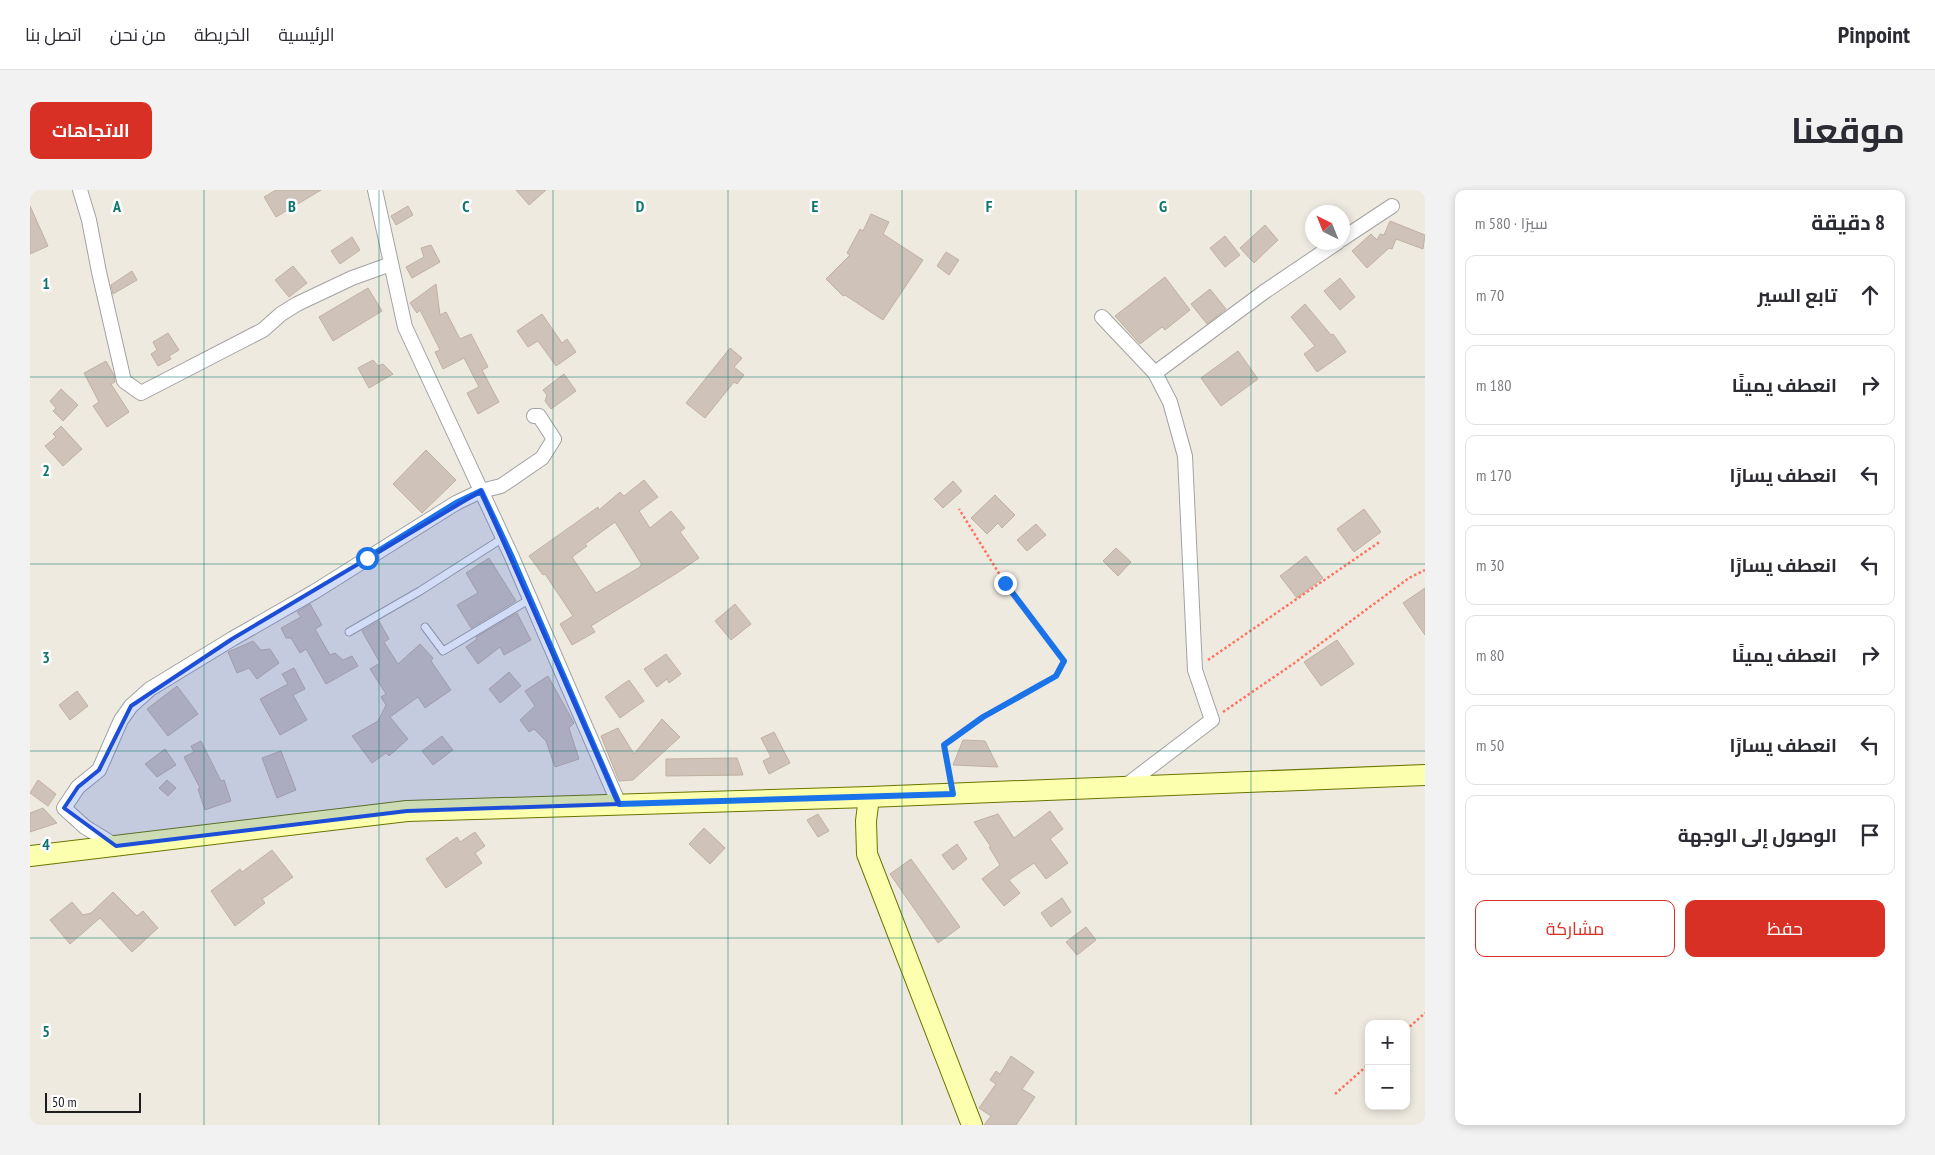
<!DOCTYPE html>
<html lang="ar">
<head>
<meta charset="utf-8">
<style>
	:root { --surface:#fff; --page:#f2f2f3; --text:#2b2b33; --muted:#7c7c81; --line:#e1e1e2; --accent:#d93025 }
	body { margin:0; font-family:"PT Sans Narrow",Cairo,sans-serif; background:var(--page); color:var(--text); direction:rtl }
	.controls { position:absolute; right:15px; bottom:15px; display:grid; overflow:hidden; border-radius:10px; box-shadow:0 2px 8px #0003 }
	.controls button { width:45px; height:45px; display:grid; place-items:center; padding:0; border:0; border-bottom:1px solid var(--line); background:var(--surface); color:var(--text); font:25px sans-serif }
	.compass { position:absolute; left:1275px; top:15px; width:45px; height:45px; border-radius:50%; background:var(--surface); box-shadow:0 2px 8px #0003; rotate:317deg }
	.scale { position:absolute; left:15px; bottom:12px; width:96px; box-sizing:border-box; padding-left:5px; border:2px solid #1c1c1c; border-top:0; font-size:14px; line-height:18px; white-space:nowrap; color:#1c1c1c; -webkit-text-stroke:4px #fff; paint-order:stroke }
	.stop { position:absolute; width:15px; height:15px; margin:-11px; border:4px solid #1a73e8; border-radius:50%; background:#fff }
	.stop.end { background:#1a73e8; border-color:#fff; box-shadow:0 1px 5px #0008 }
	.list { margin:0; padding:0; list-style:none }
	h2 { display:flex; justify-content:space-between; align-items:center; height:65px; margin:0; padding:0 20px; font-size:21px }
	h2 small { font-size:16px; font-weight:400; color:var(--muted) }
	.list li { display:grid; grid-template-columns:32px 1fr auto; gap:15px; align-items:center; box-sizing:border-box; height:80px; margin:0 10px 10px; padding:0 10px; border:1px solid var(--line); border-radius:10px }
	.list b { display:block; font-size:19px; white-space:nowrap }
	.list em { font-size:16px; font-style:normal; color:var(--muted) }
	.actions { display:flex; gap:10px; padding:15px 20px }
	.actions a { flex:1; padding:11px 0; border:1px solid var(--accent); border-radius:10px; text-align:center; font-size:18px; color:var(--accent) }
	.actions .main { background:var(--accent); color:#fff }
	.icon { flex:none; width:28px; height:28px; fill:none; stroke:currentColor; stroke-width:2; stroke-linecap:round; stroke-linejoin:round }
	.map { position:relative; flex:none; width:1395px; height:935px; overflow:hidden; direction:ltr; border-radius:10px }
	header { display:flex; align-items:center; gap:30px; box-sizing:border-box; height:70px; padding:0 25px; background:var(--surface); border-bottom:1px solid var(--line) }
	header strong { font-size:24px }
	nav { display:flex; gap:28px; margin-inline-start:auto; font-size:18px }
	.intro { display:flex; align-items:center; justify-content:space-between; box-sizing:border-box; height:120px; padding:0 30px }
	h1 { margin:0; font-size:35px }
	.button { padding:12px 22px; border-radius:10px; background:var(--accent); color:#fff; font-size:18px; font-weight:700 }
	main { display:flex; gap:30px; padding:0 30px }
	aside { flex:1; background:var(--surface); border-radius:10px; box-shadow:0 2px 8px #0003 }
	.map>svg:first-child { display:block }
	.building { fill:#cfc3b9; stroke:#c1b0a1; fill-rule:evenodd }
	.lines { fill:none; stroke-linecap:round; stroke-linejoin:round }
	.lane-casing { stroke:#a3a3a3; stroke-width:9 }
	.street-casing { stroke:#a3a3a3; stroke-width:16 }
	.secondary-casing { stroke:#697600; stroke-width:22 }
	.path { stroke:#ff7161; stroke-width:2.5; stroke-dasharray:2.5 2.5; stroke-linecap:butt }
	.lane { stroke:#fff; stroke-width:7 }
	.street { stroke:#fff; stroke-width:14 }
	.secondary { stroke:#fbffae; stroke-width:20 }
	.route { stroke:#1a73e8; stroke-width:6 }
	.marked { fill:#1d4ed8; fill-opacity:0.2; stroke:#1d4ed8; stroke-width:4; stroke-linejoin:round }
	.grid { fill:none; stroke:#0f766e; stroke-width:1; stroke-opacity:0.55 }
	.grid-label { font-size:16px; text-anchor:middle; font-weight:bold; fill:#0f766e; stroke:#fff; stroke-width:5; stroke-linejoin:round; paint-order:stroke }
</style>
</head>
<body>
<header>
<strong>Pinpoint</strong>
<nav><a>الرئيسية</a><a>الخريطة</a><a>من نحن</a><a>اتصل بنا</a></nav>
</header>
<div class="intro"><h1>موقعنا</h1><a class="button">الاتجاهات</a></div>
<main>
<aside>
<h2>8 دقيقة<small>سيرًا · 580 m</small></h2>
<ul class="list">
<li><svg class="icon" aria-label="ahead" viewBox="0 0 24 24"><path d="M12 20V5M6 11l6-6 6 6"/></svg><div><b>تابع السير</b></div><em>70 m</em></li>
<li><svg class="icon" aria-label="right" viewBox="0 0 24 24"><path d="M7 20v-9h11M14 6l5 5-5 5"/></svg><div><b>انعطف يمينًا</b></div><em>180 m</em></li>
<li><svg class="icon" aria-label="left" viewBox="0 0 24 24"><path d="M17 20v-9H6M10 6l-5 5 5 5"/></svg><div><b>انعطف يسارًا</b></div><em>170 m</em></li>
<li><svg class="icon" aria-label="left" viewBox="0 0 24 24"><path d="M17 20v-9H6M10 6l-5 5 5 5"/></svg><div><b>انعطف يسارًا</b></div><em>30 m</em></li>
<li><svg class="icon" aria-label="right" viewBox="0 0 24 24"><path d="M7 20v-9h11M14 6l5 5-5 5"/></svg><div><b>انعطف يمينًا</b></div><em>80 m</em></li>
<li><svg class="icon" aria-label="left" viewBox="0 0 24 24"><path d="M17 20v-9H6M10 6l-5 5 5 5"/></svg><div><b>انعطف يسارًا</b></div><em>50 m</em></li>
<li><svg class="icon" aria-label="arrive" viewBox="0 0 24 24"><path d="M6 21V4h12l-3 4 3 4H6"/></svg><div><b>الوصول إلى الوجهة</b></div></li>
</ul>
<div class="actions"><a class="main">حفظ</a><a>مشاركة</a></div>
</aside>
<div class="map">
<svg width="1395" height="935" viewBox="0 0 1395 935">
	<rect width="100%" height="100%" fill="#efeae0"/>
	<g class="building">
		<path d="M246,0H291L246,27L234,7Z"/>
		<path d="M486,0H516L499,15Z"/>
		<path d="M0,16L18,56L0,64Z"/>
		<path d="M378,16L383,25L366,35L361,26Z"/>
		<path d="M841,24L859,32L853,44L893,70L853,130L815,105L813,106L796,89L820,65L817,63L830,39L833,41Z"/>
		<path d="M1360,31L1395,45L1393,59L1366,49L1362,59L1359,58L1337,78L1322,61L1341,44L1347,50L1350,44L1354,45Z"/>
		<path d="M1235,35L1248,50L1224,73L1210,58Z"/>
		<path d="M1195,46L1210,65L1195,77L1180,58Z"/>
		<path d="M322,47L330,60L310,74L301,61Z"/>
		<path d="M401,55L410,72L382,88L376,77L394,67L391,58Z"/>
		<path d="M916,62L929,70L919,85L907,76Z"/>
		<path d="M263,76L277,93L259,107L245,90Z"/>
		<path d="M102,81L107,90L83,104L81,95Z"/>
		<path d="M1135,87L1160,120L1135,140L1132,137L1110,154L1085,126Z"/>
		<path d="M1310,88L1325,107L1310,120L1294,101Z"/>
		<path d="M406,94L410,125L416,122L430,149L441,144L458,177L452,180L469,212L448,224L437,203L449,197L434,168L413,179L405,162L410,160L390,120L387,123L380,113Z"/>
		<path d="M338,98L352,121L303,151L289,127Z"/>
		<path d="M1180,99L1196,119L1177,134L1161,114Z"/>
		<path d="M1275,114L1301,145L1303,144L1316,162L1287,182L1274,164L1285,156L1261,127Z"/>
		<path d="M512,124L532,153L537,149L546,162L526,176L508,151L498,157L487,141Z"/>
		<path d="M138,143L149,160L139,166L141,169L128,176L121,164L127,160L123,152Z"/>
		<path d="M700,158L712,168L704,177L714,185L707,194L704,192L675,228L656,213Z"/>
		<path d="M1208,161L1228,189L1191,216L1171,188Z"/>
		<path d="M343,170L348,176L353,174L363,184L339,198L328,178Z"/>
		<path d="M76,171L84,185L85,192L81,194L99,222L77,237L63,216L69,212L54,183Z"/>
		<path d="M534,184L546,201L521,219L515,211L517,205L513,200Z"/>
		<path d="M31,199L48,215L33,231L23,221L26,218L20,211Z"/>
		<path d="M31,236L52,259L33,276L15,256L26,247L23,244Z"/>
		<path d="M396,260L426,290L392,323L363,294Z"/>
		<path d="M614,290L628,307L609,321L620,338L641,321L655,338L650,342L669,368L647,383L561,436L565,442L542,455L530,434L543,426L515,384L513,385L499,366L568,317L569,320L590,302L594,306ZM585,332L612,375L610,376V377L566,403L542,367L557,356L555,354Z"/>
		<path d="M923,291L932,301L913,318L904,309Z"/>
		<path d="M965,305L985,325L972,338L968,333L957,344L941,328Z"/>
		<path d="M1334,319L1351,342L1324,362L1307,339Z"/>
		<path d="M1006,334L1016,345L997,361L987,350Z"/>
		<path d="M1086,358L1101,372L1088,386L1073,371Z"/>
		<path d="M1276,366L1293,388L1267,408L1250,386Z"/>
		<path d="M459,368L486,411L441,438L427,415L448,403L436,383Z"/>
		<path d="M1395,398V445L1373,413Z"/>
		<path d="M280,414L292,435L285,439L300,465L305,463L313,470L322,466L328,476L296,494L276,459L270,463L261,448H256L251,438L271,427L267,422Z"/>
		<path d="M705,414L721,434L701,450L685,431Z"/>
		<path d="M487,423L501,450L474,465L470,457L448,474L436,457L447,449L446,447Z"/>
		<path d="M349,431L359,449L354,452L368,474L390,454L403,468L401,471L421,500L395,518L388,507L360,527L378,549L359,566L356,563L342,573L322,546L348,531L356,515L351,507L356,504L340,479L350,473L332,441Z"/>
		<path d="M1307,450L1324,474L1291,496L1274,472Z"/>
		<path d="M223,451L231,460L240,459L249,473L227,489L219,478L207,483L198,462Z"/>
		<path d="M636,464L651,484L639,493L637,489L627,497L614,479Z"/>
		<path d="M264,478L275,499L263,505L277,530L250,545L230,509L258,494L252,484Z"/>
		<path d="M479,482L491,496L470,513L459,499Z"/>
		<path d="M518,486L544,533L539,538L549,569L525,577L516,551L504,539L499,542L490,530L505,516L495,501Z"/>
		<path d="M599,490L614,511L590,528L575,507Z"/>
		<path d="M147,496L168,524L138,546L117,519Z"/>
		<path d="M47,501L58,516L40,530L29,515Z"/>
		<path d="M632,529L650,547L603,590L589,591L571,546L588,538L604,564Z"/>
		<path d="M744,542L760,573L739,584L733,571L741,567L731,548Z"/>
		<path d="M412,546L423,560L403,575L392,561Z"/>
		<path d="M933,550L955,551L968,577L923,575Z"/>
		<path d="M171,551L191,591L194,590L201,611L175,620L168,599L170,598L154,567L164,562L161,556Z"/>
		<path d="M135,559L146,575L127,587L115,574Z"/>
		<path d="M251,561L266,600L247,608L232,568Z"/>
		<path d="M707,568L713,585L636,586V569Z"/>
		<path d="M8,590L26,604L18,616L0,603Z"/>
		<path d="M137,590L146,598L138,606L129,598Z"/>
		<path d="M13,618L27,633L0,642V623Z"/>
		<path d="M1020,621L1033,639L1020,649L1038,673L1016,689L1004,673L979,690L990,703L974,716L952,689L970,675L959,657H961L944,632L968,624L984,648Z"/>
		<path d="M788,624L799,641L788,647L777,630Z"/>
		<path d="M674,638L695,658L680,674L659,654Z"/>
		<path d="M445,642L455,656L445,663L452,673L416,698L396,669L427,647L430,652Z"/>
		<path d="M927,654L937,669L923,680L912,665Z"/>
		<path d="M242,660L263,687L232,709L235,713L205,736L181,701L210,679L212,682Z"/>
		<path d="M881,669L930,737L908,753L860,684Z"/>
		<path d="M83,702L107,726L113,721L128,738L102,762L70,728L40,754L20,730L42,712L53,725L61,723Z"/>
		<path d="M1032,708L1041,722L1021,737L1011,723Z"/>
		<path d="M1056,737L1066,750L1047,765L1036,752Z"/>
		<path d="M981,866L1004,882L992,899L1005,907L986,935H954L961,926L949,918L966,894L960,890L966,881L970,884Z"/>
	</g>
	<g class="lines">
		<g class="lane-casing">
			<g id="lane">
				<path d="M395,437L413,461L500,409"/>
				<path d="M319,442L390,401L473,348"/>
			</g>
		</g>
		<g class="street-casing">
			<g id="street">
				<path d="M50,0L59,30L69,82L94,191L111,203L233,140L251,124L267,114L322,88L361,74"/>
				<path d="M345,0L375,137L481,365L589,614"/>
				<path d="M1312,49L1362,16"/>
				<path d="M1072,127L1125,183L1140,212L1155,266L1165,480L1182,530L1094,597"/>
				<path d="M1125,183L1234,102L1308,52"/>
				<path d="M86,656L55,637L34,618L48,597L69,580L91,530L101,516L120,499L202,449L284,402L426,313L451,301L471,296L512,268L524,249L509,226H504"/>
			</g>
		</g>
		<g class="secondary-casing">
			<g id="secondary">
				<path d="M839,607L836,631L837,664L942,935"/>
				<path d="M0,666L377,621L839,607L1395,585"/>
			</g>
		</g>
		<g class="path">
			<path d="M1178,470L1351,351"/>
			<path d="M1193,522L1263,474L1379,388L1395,380"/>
			<path d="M920,587L914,555L953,527L1026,486L1034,471L975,393L929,319"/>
			<path d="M1376,840L1395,823"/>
			<path d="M1305,904L1339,874"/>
		</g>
		<use href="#lane" class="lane"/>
		<use href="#street" class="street"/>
		<use href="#secondary" class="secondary"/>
	</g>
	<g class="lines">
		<path class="route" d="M337,368L426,313L451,301L481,365L589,614L923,604L914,555L953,527L1026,486L1034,471L975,393"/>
	</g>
	<path class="marked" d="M451,301L589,614L377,621L86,656L34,618L48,597L69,580L101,516L202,449Z"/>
	<path class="grid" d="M174,0V935M349,0V935M523,0V935M698,0V935M872,0V935M1046,0V935M1221,0V935M0,187H1395M0,374H1395M0,561H1395M0,748H1395"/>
	<g class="grid-label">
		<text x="87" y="22">A</text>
		<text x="262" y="22">B</text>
		<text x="436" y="22">C</text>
		<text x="610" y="22">D</text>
		<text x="785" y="22">E</text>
		<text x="959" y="22">F</text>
		<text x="1133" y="22">G</text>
		<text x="16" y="99">1</text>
		<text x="16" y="286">2</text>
		<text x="16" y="473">3</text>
		<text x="16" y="660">4</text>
		<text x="16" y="847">5</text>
	</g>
</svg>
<div class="controls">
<button>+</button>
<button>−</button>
</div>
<svg class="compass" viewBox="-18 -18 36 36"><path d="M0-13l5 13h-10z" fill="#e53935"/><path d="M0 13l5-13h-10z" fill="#7c7c81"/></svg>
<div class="scale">50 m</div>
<div class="stop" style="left:337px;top:368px"></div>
<div class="stop end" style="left:975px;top:393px"></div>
</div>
</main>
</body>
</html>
